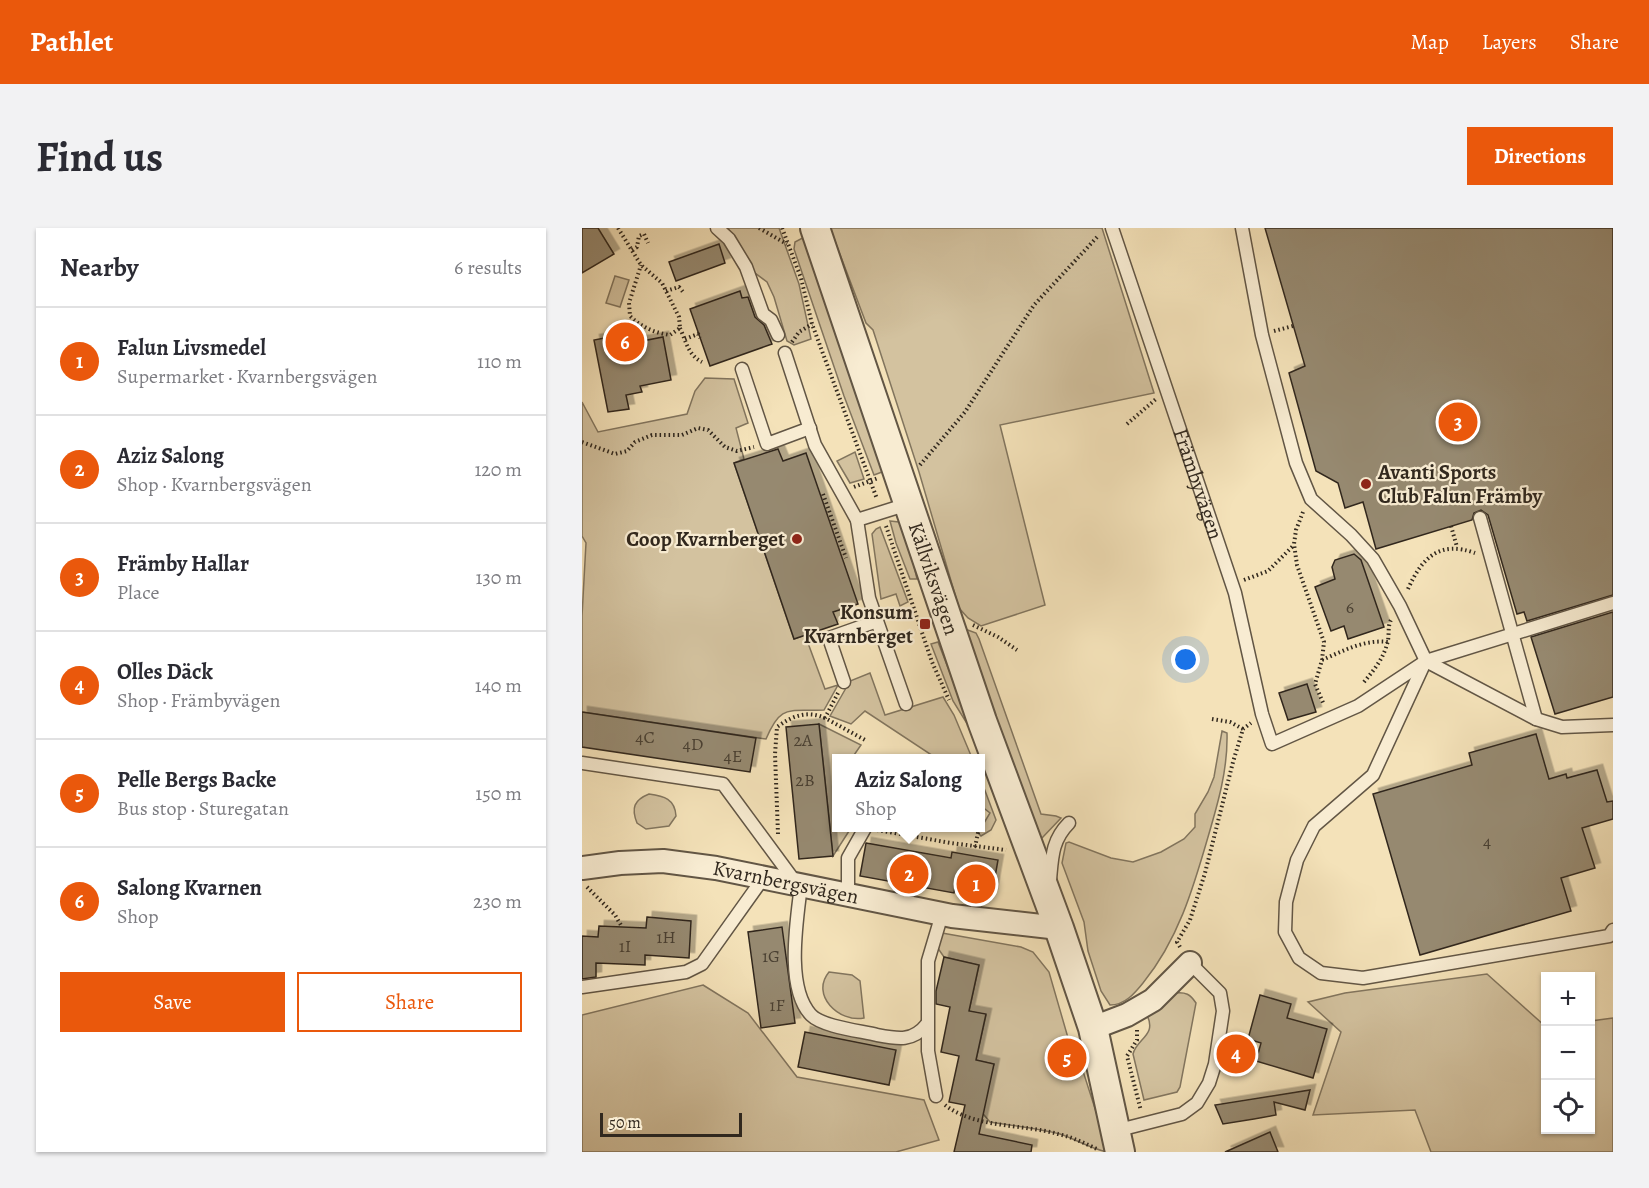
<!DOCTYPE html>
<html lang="en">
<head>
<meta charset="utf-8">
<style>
	:root { --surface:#fff; --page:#f2f2f3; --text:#2b2b33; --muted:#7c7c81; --line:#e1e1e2; --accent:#ea580c }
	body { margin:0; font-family:Alegreya,serif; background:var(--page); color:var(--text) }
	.controls { position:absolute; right:18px; bottom:18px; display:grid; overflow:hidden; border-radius:0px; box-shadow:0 2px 4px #0004 }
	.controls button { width:54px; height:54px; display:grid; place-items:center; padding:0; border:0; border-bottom:2px solid var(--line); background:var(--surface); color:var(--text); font:30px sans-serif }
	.scale { position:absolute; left:18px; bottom:15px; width:142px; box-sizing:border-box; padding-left:6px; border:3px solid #31281e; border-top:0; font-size:16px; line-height:21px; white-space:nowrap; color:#31281e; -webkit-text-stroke:4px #f8ecd2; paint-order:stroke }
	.you { position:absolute; left:604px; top:432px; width:21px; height:21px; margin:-15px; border:4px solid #fff; border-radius:50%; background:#1a73e8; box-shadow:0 0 0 9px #1a73e833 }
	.badge { display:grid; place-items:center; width:39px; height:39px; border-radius:50%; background:var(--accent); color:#fff; font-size:20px; font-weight:700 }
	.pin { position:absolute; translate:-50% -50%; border:3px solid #fff; box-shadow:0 2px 6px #0006 }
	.popup { position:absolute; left:250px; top:526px; width:153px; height:78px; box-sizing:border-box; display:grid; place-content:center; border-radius:0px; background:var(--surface); filter:drop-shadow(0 2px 4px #0005); font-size:20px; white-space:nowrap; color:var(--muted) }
	.popup b { font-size:22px; color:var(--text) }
	.popup::after { content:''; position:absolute; left:50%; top:100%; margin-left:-12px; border:12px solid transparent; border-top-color:var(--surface) }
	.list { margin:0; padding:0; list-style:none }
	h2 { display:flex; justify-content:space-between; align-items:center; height:78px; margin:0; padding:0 24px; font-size:26px }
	h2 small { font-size:20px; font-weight:400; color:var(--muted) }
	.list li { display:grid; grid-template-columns:39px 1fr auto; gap:18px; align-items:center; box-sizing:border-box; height:108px; padding:0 24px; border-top:2px solid var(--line) }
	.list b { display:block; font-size:22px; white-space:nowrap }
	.list p { margin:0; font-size:20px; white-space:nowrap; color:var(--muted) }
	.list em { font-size:20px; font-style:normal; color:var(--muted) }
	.actions { display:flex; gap:12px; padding:18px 24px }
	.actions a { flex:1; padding:14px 0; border:2px solid var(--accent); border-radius:0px; text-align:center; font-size:21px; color:var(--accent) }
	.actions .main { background:var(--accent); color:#fff }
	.icon { flex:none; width:33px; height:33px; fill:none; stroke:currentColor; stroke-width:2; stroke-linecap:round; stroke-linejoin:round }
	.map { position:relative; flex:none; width:1031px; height:924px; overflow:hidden; border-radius:0px }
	header { display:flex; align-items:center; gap:36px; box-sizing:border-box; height:84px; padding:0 30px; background:var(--accent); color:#fff }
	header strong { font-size:28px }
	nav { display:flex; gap:33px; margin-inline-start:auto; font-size:21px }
	.intro { display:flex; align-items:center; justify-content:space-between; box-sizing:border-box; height:144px; padding:0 36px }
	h1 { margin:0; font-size:42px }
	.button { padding:15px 27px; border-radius:0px; background:var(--accent); color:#fff; font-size:21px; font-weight:700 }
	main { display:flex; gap:36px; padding:0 36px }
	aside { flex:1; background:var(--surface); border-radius:0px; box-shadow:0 2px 4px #0004 }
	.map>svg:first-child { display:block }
	.green { fill:#d3c29f; stroke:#82755e; stroke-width:1.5 }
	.building { fill:#96896f; stroke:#31281e; stroke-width:1.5; filter:url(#shadow) }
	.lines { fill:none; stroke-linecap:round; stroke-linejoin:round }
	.service-casing { stroke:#625645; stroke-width:15 }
	.minor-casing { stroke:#625645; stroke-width:26 }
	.tertiary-casing { stroke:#625645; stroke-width:32 }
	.path { stroke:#31281e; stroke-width:4; stroke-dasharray:1.5 3; stroke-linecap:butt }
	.service { stroke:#f8ecd2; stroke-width:12 }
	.minor { stroke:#f8ecd2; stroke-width:22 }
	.tertiary { stroke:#f8ecd2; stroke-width:28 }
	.poi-dot { fill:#8f2418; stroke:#f8ecd2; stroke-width:2 }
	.labels { text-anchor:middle; stroke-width:4.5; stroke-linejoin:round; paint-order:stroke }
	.number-label { font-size:18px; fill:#4a4032 }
	.poi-label { font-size:21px; font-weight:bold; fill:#31281e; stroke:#f8ecd2; text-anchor:end }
	.street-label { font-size:21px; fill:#31281e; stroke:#f8ecd2 }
</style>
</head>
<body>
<header>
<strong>Pathlet</strong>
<nav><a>Map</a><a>Layers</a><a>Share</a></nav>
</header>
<div class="intro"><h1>Find us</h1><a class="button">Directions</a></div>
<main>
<aside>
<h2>Nearby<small>6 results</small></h2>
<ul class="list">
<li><span class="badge">1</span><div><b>Falun Livsmedel</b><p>Supermarket · Kvarnbergsvägen</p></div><em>110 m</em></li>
<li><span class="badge">2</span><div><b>Aziz Salong</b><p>Shop · Kvarnbergsvägen</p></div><em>120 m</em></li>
<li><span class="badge">3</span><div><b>Främby Hallar</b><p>Place</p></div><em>130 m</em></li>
<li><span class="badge">4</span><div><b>Olles Däck</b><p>Shop · Främbyvägen</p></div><em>140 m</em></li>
<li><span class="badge">5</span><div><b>Pelle Bergs Backe</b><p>Bus stop · Sturegatan</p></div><em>150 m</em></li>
<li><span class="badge">6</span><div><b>Salong Kvarnen</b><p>Shop</p></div><em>230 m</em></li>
</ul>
<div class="actions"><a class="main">Save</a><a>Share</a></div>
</aside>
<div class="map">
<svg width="1031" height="924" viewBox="0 0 1031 924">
	<defs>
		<filter id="shadow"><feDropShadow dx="5.5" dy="-5.5" stdDeviation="0" flood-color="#0004"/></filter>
	</defs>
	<rect width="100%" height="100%" fill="#f4e2b9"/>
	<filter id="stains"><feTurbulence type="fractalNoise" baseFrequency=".00333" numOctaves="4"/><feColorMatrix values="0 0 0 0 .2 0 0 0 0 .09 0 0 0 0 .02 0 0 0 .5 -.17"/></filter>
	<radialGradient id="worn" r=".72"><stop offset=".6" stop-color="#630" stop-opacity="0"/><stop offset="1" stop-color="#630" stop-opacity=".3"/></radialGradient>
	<g class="green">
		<path d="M146,0H197L217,56L229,111L212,117L205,113L192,69L185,54L169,42Z"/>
		<path d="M248,0H520L572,165L418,197L463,377L399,398L386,390L377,380L337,244L291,102L284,95Z"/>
		<path d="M226,7L308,241L292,247L262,168L212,21L213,14Z"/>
		<path d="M33,48L47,52L38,79L24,75Z"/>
		<path d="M123,150L152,151L166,195L154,200L162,231L152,235L212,411L223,407L243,461L256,457L242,482C207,484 199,475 184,511L0,484V388L4,315L0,308V174L16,204L105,186L113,163Z"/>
		<path d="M273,224L282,251L268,255L255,233Z"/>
		<path d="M308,293L317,294L324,303L335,351H328L314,315Z"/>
		<path d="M298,299L326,374L318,378L314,366L299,371L290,306L294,301Z"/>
		<path d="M383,401L394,405L397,411L459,586L474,588L479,590L460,610H456Z"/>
		<path d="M356,414L388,496L384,494L371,473L349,416Z"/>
		<path d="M288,445L303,487L361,469L372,487L390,530H354L283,483L269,496L248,488L268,453Z"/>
		<path d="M237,496L279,517L270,530H255V600H269L251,628Z"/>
		<path d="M640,503L645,505C646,541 636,575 626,609C611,661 596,712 561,755C553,765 543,777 528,777L519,763L506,723L502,694L480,635L484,615L487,614L529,630L551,634L579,624L602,611L613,599V586L626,564L632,549Z"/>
		<path d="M399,552L414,592L409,602L399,608L396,605L408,585L399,578L401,563Z"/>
		<path d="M67,566C82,568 93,571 94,588L87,598L64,601L55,595C49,580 52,572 67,566Z"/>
		<path d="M360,705L439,719L451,724L467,744L495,841L500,840L527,924C516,924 491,910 478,906C456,900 431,898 408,894L397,881L412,836L394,832L404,787L387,783L397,737L362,729L355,719Z"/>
		<path d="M247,744L270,747L278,753L282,790C257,795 228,767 247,744Z"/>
		<path d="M905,746L963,798V902H1008L1009,793L1031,790V924H849L833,882L731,887L759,804L726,774L763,765Z"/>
		<path d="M121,757L166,785L215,849L342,872L357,912L314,924H0V787Z"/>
		<path d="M593,765C604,764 608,766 614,775L598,859L595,864L562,872L551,826C555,810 575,808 565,787Z"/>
	</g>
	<g class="building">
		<path d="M0,0H16L32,26L0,45Z"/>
		<path d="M683,0H1031V367L945,393L942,384L935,386L906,287L899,282L892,285L890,292L794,321L781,274L763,280L756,255L734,243L707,145L723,138Z"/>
		<path d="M137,16L143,35L94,53L87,34Z"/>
		<path d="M158,63L160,70L166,69L173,89L182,97L190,116L128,138L108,81Z"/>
		<path d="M48,105L50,115L81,109L89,152L58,158L60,164L44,167L47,181L26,184L12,112Z"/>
		<path d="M196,221L201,233L224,225L276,376L251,384L256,396L212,411L152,235Z"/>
		<path d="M772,326L779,332L802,399L766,411L762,398L749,403L733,359L753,351L750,339L753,332Z"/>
		<path d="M1031,384V469L973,486L949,409Z"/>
		<path d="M725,456L734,484L706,492L697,465Z"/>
		<path d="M0,484L174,510L168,544L0,519Z"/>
		<path d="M237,496L251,628L217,631L204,499Z"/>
		<path d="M954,506L967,551L984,546L985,550L1015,542L1025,574L1031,573V591L1000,600L1013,640L979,650L989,683L838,727L791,566L890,537L887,525Z"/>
		<path d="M284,615L369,630L370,624L416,632L410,666L373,659L372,665L278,648Z"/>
		<path d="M65,689L109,693L107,730L63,727V737L14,735V749L0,751V708L16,709L17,698L64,700Z"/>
		<path d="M200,699L213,795L179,800L166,704Z"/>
		<path d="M362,729L397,737L387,783L404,786L394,832L412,836L397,906L450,917L449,924H372L383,877L367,874L377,828L359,824L368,779L354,776V763Z"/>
		<path d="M678,767L709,776L705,790L745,801L731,850L674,833L679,815L666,811Z"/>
		<path d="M223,804L314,822L307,857L216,839Z"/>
		<path d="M728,862L723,882L692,874L694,887L672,891L641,896L633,877Z"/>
		<path d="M688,904L696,924H643Z"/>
	</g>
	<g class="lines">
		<g class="service-casing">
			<g id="service">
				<path d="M135,0L147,11L164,39L181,86L189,92L196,107"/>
				<path id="s1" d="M530,0L653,365L680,486L690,516L776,478L844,433L1031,375"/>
				<path d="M660,0L680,107L714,235L729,271L769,307L791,331L818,378L844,433L954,491L980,499L1031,497"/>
				<path d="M203,125L233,217L275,292L326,276"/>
				<path d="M160,141L185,216L228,200"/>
				<path d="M898,290L954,491"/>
				<path d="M275,292L287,370L324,476"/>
				<path d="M843,434L791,547L732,598L715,632L704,674L703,704L717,730L739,745L781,750L1027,708L1031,702"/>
				<path d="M262,454L247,410L295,393"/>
				<path d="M0,535L141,556L214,655"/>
				<path d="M468,652C470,629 470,612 487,595"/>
				<path d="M219,657C215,692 203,759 229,787C241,799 279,803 295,807C316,811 331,814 345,796"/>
				<path d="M266,667V630L283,600"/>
				<path d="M0,759L104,744L120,736L182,649"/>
				<path d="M354,868L346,823V733L360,686"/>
				<path d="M533,903L600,886L615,875L627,855L633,836L641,783L638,765L608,735"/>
			</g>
		</g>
		<g class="minor-casing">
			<g id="minor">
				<path id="s2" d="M0,640L38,635L81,633L134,640L370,688L477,700"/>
				<path d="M511,800L545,787L571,772L608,735"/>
			</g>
		</g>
		<g class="tertiary-casing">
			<g id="tertiary">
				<path id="s3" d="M233,0L400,493L477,700L511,800L538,924"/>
			</g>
		</g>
		<g class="path">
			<path d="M36,0L59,37L80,55L97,89L98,100L88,107C73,105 59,99 48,88L47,75L59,37"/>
			<path d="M177,0L205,16"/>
			<path d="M200,0L219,50L230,96L295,271"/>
			<path d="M50,22L55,19L57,8L62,6L66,15"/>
			<path d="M84,63L97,59L101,64"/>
			<path d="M98,100C104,113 106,127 120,134"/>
			<path d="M692,103L711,98"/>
			<path d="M103,111L116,106L118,110"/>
			<path d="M210,114L217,104L230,96"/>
			<path d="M545,196L574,171"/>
			<path d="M0,214L33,226L45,223L53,214L70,207H100L116,200L126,202L143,219L155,223L172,219"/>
			<path d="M338,237L383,184L452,77L517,7"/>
			<path d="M272,259L296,250"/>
			<path d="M241,266L264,330"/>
			<path d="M721,284L714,302L712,316L715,337L742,414L740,432L733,456L742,477"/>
			<path d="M304,298L350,434L367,472"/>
			<path d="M869,298L875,319"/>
			<path d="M662,352L686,343L712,317"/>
			<path d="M826,361C840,330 857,312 893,325"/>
			<path d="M391,397L416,409L435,422"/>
			<path d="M740,432C761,423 783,411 806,414"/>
			<path d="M782,454C792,442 801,431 805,416C808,408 805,399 809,392"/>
			<path d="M256,465L243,490L283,512"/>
			<path d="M630,491L648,494L661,501"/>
			<path d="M399,595L400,592"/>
			<path d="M295,602L369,615L424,622"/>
			<path d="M196,606L193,526L195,499C210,488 225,482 243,490"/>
			<path d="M393,619L397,600"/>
			<path d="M5,659L33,687L40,699"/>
			<path d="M598,719L595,714L608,692L623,645L651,534L661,501L669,495"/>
			<path d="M555,802V812L545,828L559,883"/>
			<path d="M363,877C392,900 441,896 476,906C490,909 502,915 515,921"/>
		</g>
		<use href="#service" class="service"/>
		<use href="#minor" class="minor"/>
		<use href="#tertiary" class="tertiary"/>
	</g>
	<g class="poi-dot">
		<circle cx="784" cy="256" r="6"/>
		<circle cx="215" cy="311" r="6"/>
		<rect x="337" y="390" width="12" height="12" rx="3"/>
	</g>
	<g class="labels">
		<g class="number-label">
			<text x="768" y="385">6</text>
			<text x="63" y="515">4C</text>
			<text x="221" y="518">2A</text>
			<text x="111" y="522">4D</text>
			<text x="151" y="534">4E</text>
			<text x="223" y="558">2B</text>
			<text x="905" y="619">4</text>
			<text x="84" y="715">1H</text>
			<text x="43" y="724">1I</text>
			<text x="189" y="734">1G</text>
			<text x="195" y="783">1F</text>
		</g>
		<g class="poi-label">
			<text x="796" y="251" text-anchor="start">Avanti Sports<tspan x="796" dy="24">Club Falun Främby</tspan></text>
			<text x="203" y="318">Coop Kvarnberget</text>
			<text x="331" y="391">Konsum<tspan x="331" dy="24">Kvarnberget</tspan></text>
		</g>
		<g class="street-label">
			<text dy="7" stroke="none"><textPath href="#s1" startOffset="270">Främbyvägen</textPath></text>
			<text dy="7" stroke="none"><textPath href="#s3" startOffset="370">Källviksvägen</textPath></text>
			<text dy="7" stroke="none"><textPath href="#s2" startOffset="206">Kvarnbergsvägen</textPath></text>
		</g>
	</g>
	<rect width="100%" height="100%" filter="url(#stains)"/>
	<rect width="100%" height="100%" fill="url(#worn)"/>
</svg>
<div class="controls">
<button>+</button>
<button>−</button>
<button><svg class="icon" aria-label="locate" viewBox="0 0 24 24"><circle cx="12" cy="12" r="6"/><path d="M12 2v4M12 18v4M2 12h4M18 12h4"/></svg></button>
</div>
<div class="scale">50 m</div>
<div class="you"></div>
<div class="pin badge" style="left:394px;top:656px">1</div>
<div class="pin badge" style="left:327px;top:646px">2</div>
<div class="popup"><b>Aziz Salong</b>Shop</div>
<div class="pin badge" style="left:876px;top:194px">3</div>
<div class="pin badge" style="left:654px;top:826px">4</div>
<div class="pin badge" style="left:485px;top:830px">5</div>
<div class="pin badge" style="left:43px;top:114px">6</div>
</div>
</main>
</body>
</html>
